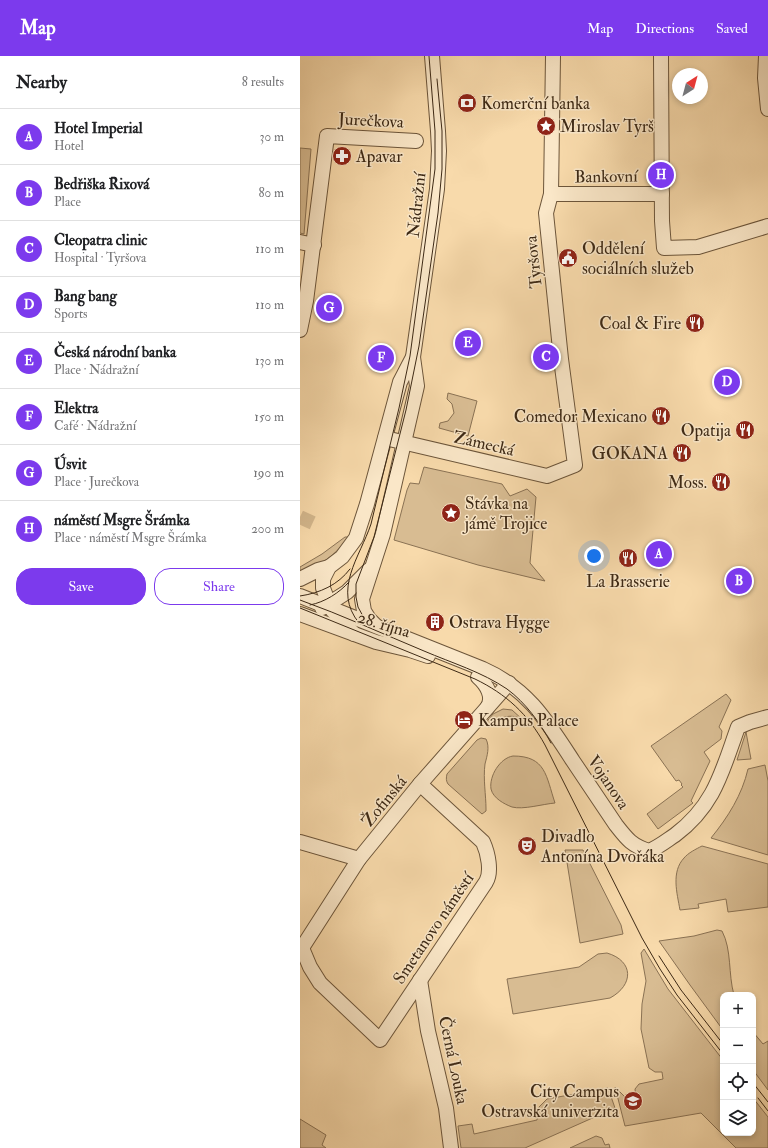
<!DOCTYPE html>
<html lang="en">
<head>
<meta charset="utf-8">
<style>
	:root { --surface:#fff; --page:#f2f2f2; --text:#202124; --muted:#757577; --line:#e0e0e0; --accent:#7c3aed }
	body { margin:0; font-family:"IM FELL Double Pica",serif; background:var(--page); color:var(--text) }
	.controls { position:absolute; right:12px; bottom:12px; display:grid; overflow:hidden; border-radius:8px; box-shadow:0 2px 6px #0003 }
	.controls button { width:36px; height:36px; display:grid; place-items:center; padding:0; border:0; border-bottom:1px solid var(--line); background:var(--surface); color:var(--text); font:20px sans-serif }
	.compass { position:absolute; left:372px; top:12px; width:36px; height:36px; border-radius:50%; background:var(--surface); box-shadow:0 2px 6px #0003; rotate:36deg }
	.you { position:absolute; left:294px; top:500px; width:14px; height:14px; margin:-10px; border:3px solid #fff; border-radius:50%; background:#1a73e8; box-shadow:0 0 0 6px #1a73e833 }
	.badge { display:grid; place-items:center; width:26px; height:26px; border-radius:50%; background:var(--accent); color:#fff; font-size:13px; font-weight:700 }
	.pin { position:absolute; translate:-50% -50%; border:2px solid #fff; box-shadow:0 1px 4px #0006 }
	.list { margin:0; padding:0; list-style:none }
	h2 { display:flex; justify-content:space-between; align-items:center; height:52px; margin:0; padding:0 16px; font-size:17px }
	h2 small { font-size:13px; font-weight:400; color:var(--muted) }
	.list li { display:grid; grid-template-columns:26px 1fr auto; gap:12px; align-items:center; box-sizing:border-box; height:56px; padding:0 16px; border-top:1px solid var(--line) }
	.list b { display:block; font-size:15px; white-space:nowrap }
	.list p { margin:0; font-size:13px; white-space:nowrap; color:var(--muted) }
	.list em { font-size:13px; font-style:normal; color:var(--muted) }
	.actions { display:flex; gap:8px; padding:12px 16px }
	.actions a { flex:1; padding:9px 0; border:1px solid var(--accent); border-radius:16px; text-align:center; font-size:14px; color:var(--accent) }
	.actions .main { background:var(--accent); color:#fff }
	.icon { flex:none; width:22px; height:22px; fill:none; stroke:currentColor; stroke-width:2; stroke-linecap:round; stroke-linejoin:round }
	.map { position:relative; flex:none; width:468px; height:1092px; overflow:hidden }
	header { display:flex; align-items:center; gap:24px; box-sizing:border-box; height:56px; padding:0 20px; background:var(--accent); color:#fff }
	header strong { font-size:19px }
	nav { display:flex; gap:22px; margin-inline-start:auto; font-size:14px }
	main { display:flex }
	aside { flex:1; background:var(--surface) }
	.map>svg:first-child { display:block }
	.green { fill:#d8bc92; stroke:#8a7254 }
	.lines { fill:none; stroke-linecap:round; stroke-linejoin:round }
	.street-tunnel { stroke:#d3b78d; stroke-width:14; stroke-dasharray:14 7; stroke-linecap:butt }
	.street-casing { stroke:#6c553a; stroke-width:16 }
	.street { stroke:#fae7c8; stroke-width:14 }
	.tram { stroke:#3d2915; stroke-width:1 }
	.labels { text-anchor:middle; stroke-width:3; stroke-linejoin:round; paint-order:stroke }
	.poi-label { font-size:17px; fill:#3d2915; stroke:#fae7c8; text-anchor:start }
	.street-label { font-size:17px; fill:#3d2915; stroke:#fae7c8 }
</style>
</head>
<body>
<header>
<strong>Map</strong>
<nav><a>Map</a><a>Directions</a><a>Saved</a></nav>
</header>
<main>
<aside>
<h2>Nearby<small>8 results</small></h2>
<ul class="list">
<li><span class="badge">A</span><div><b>Hotel Imperial</b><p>Hotel</p></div><em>30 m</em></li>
<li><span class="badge">B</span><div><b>Bedřiška Rixová</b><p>Place</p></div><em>80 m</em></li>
<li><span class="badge">C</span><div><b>Cleopatra clinic</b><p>Hospital · Tyršova</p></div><em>110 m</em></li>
<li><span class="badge">D</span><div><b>Bang bang</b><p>Sports</p></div><em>110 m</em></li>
<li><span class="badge">E</span><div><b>Česká národní banka</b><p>Place · Nádražní</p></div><em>130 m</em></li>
<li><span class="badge">F</span><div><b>Elektra</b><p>Café · Nádražní</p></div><em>150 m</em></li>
<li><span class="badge">G</span><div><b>Úsvit</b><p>Place · Jurečkova</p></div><em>190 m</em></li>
<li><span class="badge">H</span><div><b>náměstí Msgre Šrámka</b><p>Place · náměstí Msgre Šrámka</p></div><em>200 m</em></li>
</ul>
<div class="actions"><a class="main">Save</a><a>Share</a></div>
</aside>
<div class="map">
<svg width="468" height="1092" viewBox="0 0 468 1092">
	<rect width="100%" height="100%" fill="#f8daab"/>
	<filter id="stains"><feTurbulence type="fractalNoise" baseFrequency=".005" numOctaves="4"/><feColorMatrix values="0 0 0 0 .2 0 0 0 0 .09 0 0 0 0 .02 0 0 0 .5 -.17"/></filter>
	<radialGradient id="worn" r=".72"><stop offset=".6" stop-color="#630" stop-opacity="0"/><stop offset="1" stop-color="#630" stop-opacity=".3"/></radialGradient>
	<g class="green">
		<path d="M0,92L11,93L4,178L0,177Z"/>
		<path d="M148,337L177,345L168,380L139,372L140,367L148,365L154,357L152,348L147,343Z"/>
		<path d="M124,411L202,428L210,440L227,433L236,441L230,507L245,525L178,509L94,484L107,434L110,427L119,428Z"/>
		<path d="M45,481H49C34,501 21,508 0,519V511L22,498Z"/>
		<path d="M426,638L431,644L419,671L422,675L421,683L404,696L410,705L391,745L393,747L358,773L347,758L383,731L381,729L382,728L379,724L376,725L351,690Z"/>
		<path d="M203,653L212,654L223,664C209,656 200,662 189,671L184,669L193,658Z"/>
		<path d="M446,676L451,703L437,704Z"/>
		<path d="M181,682L186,683C190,691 187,700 185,708C183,723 186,739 186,753V755L182,758L148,728C146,725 146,722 147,718L177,684Z"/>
		<path d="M213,700C246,700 246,720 255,747C243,748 223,754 212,751C204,748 193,742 191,733C189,720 200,702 213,700Z"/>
		<path d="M465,709L468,725V799L411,782C428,761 442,739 448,713Z"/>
		<path d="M402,790L468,808V851L428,856L426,843L398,848L399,852L380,854C377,837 371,816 384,802C388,797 396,793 402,790Z"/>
		<path d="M265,794H283L321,869L323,878L280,887Z"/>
		<path d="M417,874L422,875C432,894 428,918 434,939H423V974L390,929L359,885L394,880Z"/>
		<path d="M344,893L368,933L423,1004V1077H453V1042L468,1061V1092H436L401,1057L325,1070L315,1031L329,1045L336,1043L335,1033L339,1028L363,1023L362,1016H355L349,1012L341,973L342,948L346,925L341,897Z"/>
		<path d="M307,897C334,905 334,929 310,942L213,958L207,923L279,911L298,898Z"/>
		<path d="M453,976L463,988L468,985V1034L453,1014Z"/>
		<path d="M308,1032L315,1052L225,1092H161L158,1070L172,1068L174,1078L237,1064L239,1051L247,1043Z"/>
		<path d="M0,1063L26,1079L22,1089L26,1092H0Z"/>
		<path d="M296,1080L302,1082L305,1089L309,1088L310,1092H270Z"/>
	</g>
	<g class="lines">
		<path class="street-tunnel" d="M0,461L13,467"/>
		<g class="street-casing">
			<g id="street">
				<path d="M361,0L362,165L364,192L398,191L468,170"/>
				<path d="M466,0L465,22L468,53"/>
				<path d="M251,138H362"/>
				<path d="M0,186L14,189"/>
				<path d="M0,274L6,245L27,80L116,85"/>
				<path d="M85,382L247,420L275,409L261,303L246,157L251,138L253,0"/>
				<path d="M0,523L18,514L29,511"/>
				<path d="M0,540L183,613C228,633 247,665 273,705C287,726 302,748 316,769C327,783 331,789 349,795C359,791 366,785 375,779C415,749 422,715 438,671L450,666L468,661"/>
				<path d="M22,552L47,536L69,514"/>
				<path d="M0,558L76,586L110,594L128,600"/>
				<path d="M75,569L69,563L64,555L62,543L83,478L117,330L113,301"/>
				<path d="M54,578L33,555L29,548L23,532V523L29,511L42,501L56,482L67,448L100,326L113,301L137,133L139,95L138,75L132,0"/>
				<path d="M178,621C186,628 195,641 187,652"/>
				<path d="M0,786L59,803"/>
				<path d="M2,892L10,911L20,927L80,984L186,826C192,816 188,797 183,786L120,728"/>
				<path d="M0,895L59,803L120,728L209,627"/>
				<path d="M120,924L128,975L146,1052L151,1092"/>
			</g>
		</g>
		<use href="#street" class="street"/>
		<g class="tram">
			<path d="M0,540C20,537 38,529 50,513"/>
			<path d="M0,544C42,559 83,578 124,595C152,607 182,616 207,633C226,647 240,667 251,687"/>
			<path d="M10,549C25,546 39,537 49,526"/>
			<path d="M0,552L175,623C206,638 228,658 245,689L342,882L360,913L377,939L423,998"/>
			<path d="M59,567C32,534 60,501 71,468L99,352L110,300L135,113V75L129,0"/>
			<path d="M73,571L64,562L58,551L56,541V528L74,481L106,354L119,290L138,157L142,113V75L137,23"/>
			<path d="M359,900L381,934L423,988"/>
			<path d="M453,1027L468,1046"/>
			<path d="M458,1042L468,1055"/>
		</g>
	</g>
	<defs>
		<g id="bank-disc" transform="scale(1)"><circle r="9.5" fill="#8f2418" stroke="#fae7c8"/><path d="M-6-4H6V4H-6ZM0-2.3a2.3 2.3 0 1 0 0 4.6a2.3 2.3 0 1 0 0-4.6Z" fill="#fff"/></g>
		<g id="sight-disc" transform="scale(1)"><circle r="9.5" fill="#8f2418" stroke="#fae7c8"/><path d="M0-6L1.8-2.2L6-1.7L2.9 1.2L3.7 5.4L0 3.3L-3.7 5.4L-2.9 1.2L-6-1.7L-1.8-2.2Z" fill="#fff"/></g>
		<g id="pharmacy-disc" transform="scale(1)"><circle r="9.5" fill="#8f2418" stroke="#fae7c8"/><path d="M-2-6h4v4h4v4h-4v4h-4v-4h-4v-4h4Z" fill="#fff"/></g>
		<g id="civic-disc" transform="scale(1)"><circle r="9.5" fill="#8f2418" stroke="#fae7c8"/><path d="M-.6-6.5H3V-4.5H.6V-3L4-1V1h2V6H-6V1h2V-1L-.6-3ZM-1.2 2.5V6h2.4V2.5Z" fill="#fff"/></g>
		<g id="restaurant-disc" transform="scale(1)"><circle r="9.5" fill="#8f2418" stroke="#fae7c8"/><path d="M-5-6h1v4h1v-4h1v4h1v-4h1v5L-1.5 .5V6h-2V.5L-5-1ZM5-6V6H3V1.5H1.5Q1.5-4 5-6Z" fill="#fff"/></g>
		<g id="building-disc" transform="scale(1)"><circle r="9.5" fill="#8f2418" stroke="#fae7c8"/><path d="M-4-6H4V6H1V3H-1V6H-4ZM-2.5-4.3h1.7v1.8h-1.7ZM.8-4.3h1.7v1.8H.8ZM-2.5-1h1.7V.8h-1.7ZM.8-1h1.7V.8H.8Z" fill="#fff"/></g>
		<g id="hotel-disc" transform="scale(1)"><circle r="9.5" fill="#8f2418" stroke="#fae7c8"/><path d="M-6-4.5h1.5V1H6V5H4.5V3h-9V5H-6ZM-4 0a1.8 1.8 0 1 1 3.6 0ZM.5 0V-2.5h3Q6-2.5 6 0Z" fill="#fff"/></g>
		<g id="theatre-disc" transform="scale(1)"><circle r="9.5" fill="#8f2418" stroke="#fae7c8"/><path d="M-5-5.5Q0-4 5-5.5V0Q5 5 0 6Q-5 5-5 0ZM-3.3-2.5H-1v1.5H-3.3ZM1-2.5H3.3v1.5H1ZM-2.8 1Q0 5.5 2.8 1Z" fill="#fff"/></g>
		<g id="university-disc" transform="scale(1)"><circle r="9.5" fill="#8f2418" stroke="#fae7c8"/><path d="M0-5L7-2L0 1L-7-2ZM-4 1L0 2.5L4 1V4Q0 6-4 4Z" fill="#fff"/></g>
	</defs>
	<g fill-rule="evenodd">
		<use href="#bank-disc" x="167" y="47"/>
		<use href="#sight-disc" x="246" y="70"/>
		<use href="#pharmacy-disc" x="42" y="100"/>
		<use href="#civic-disc" x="268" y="202"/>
		<use href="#restaurant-disc" x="395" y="267"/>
		<use href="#restaurant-disc" x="361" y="360"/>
		<use href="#restaurant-disc" x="445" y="374"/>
		<use href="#restaurant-disc" x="382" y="397"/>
		<use href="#restaurant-disc" x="421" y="426"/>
		<use href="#sight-disc" x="151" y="457"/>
		<use href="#restaurant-disc" x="328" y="502"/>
		<use href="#building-disc" x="135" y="566"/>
		<use href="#hotel-disc" x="164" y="664"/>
		<use href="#theatre-disc" x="227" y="790"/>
		<use href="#university-disc" x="333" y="1045"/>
	</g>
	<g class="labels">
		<g class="poi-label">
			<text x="181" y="53">Komerční banka</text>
			<text x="260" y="76">Miroslav Tyrš</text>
			<text x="56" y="106">Apavar</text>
			<text x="282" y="198">Oddělení<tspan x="282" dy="20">sociálních služeb</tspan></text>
			<text x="381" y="273" text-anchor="end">Coal &amp; Fire</text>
			<text x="347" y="366" text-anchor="end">Comedor Mexicano</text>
			<text x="431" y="380" text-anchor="end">Opatija</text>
			<text x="368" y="403" text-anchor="end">GOKANA</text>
			<text x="407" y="432" text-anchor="end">Moss.</text>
			<text x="165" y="453">Stávka na<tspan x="165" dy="20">jámě Trojice</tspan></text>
			<text x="328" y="531" text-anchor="middle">La Brasserie</text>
			<text x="149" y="572">Ostrava Hygge</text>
			<text x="178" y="670">Kampus Palace</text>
			<text x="241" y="786">Divadlo<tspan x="241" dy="20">Antonína Dvořáka</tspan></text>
			<text x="319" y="1041" text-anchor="end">City Campus<tspan x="319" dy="20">Ostravská univerzita</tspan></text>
		</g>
		<g class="street-label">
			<text transform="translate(71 64) rotate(3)" y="6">Jurečkova</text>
			<text transform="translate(306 120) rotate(-1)" y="6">Bankovní</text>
			<text transform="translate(116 149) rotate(-84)" y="6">Nádražní</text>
			<text transform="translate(233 206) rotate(-96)" y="6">Tyršova</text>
			<text transform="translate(184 387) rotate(13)" y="6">Zámecká</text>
			<text transform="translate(84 568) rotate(17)" y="6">28. října</text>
			<text transform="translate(309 726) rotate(56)" y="6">Vojanova</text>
			<text transform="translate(84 745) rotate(-51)" y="6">Žofinská</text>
			<text transform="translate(133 872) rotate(-56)" y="6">Smetanovo náměstí</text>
			<text transform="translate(154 1004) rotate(78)" y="6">Černá Louka</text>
		</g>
	</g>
	<rect width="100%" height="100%" filter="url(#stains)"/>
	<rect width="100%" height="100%" fill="url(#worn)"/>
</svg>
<div class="controls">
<button>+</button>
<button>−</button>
<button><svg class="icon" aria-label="locate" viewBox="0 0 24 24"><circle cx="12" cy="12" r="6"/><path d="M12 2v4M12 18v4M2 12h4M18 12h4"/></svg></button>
<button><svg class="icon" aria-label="layers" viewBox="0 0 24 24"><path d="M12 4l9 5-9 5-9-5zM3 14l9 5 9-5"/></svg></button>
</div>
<svg class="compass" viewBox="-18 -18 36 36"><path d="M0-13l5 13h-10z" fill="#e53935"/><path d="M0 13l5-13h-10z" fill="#757577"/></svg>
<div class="you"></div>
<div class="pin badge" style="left:359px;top:498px">A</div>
<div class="pin badge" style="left:439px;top:525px">B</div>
<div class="pin badge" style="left:246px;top:301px">C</div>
<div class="pin badge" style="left:427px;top:326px">D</div>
<div class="pin badge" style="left:168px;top:287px">E</div>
<div class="pin badge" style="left:81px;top:302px">F</div>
<div class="pin badge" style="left:29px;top:252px">G</div>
<div class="pin badge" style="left:361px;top:119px">H</div>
</div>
</main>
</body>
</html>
